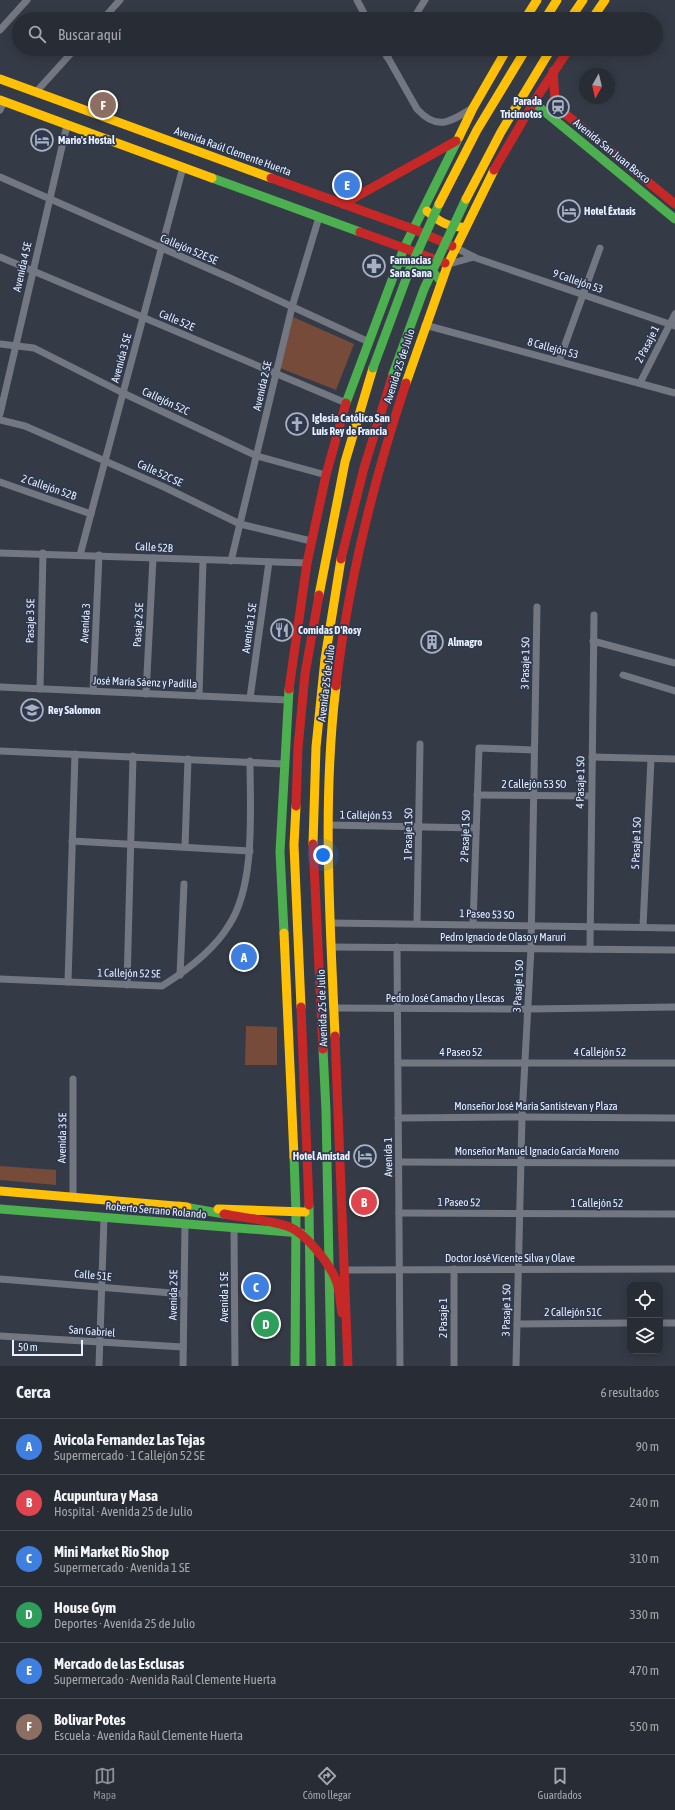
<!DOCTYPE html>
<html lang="es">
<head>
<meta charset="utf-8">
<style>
	:root { --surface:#282c34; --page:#30343c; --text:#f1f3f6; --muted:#a5a7ac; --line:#44484f; --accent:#8c9099 }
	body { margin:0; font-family:"Asap Condensed",sans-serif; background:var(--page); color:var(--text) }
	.controls { position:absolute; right:12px; bottom:12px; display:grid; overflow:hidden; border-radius:8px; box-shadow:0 2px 10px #0003 }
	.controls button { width:36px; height:36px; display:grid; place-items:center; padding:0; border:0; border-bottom:1px solid var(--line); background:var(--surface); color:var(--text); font:20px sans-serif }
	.compass { position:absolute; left:579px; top:68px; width:36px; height:36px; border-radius:50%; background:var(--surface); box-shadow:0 2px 10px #0003; rotate:188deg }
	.scale { position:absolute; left:12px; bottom:10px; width:71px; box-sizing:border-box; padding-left:4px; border:2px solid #e9f0ff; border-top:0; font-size:11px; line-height:14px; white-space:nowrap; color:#e9f0ff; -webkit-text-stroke:3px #2d384e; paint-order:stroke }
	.you { position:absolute; left:323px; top:855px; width:14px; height:14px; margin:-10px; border:3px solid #fff; border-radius:50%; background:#1a73e8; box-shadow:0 0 0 6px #1a73e833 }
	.badge { display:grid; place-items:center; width:26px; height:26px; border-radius:50%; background:var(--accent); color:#fff; font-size:13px; font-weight:700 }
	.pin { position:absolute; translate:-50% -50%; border:2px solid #fff; box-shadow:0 1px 4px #0006 }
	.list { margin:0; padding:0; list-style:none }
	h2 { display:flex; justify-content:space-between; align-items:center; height:52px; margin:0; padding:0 16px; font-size:17px }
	h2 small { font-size:13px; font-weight:400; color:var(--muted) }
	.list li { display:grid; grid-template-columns:26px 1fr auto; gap:12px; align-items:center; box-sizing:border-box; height:56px; padding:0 16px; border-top:1px solid var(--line) }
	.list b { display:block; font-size:15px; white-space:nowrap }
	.list p { margin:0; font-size:13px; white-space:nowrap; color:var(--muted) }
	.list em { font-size:13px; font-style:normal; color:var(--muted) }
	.icon { flex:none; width:22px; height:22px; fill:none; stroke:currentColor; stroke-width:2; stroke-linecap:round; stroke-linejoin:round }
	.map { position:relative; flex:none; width:675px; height:1366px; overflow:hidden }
	.search { position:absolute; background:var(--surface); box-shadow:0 2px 10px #0003; left:12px; right:12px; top:12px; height:44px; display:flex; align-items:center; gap:10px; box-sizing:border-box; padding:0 14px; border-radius:22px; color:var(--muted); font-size:15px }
	.sheet { height:388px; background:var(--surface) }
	nav { display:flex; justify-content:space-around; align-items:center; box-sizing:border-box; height:56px; border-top:1px solid var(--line); background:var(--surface); font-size:11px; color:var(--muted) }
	nav a { display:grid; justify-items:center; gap:2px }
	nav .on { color:var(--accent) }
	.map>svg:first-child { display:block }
	.green { fill:#774b3a }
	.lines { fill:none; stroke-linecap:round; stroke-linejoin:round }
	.street { stroke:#727782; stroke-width:7 }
	.fast { stroke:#4caf50; stroke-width:9 }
	.slow { stroke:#ffc107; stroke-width:9 }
	.jam { stroke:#c62828; stroke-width:9 }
	.fast-bridge { stroke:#4caf50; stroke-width:9 }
	.slow-bridge { stroke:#ffc107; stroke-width:9 }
	.jam-bridge { stroke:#c62828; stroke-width:9 }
	.labels { text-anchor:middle; stroke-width:3.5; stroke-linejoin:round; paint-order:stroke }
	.poi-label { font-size:11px; font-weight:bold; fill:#e9f0ff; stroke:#2d384e; text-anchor:start }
	.street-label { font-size:11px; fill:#e9f0ff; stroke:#2d384e }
</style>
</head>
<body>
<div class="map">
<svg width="675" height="1366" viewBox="0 0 675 1366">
	<rect width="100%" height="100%" fill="#353b46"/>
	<g class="green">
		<path d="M293,317L354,344L336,390L280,368Z"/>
		<path d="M246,1026L277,1027V1065H245Z"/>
		<path d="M0,1166L56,1170V1185L0,1180Z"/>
	</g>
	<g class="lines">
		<g class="street">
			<path d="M357,0L367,19"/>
			<path d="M103,19L120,0"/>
			<path d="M413,19L425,0"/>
			<path d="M0,30L27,0"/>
			<path d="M383,49L417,109C437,131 450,122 471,109"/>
			<path d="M387,57L393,49"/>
			<path d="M36,92L75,49"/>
			<path d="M0,110L4,102"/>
			<path d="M0,177L230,278L369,342"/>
			<path d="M456,248L476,258L675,326"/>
			<path d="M0,257L346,403"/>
			<path d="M449,264L474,257"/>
			<path d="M425,325L675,393"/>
			<path d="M0,344L34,348L123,393L257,456L326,475"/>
			<path d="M559,361L600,248"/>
			<path d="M640,383L675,314"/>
			<path d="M0,414L67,125"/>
			<path d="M0,420L25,426L105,461L164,487L240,524L311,541"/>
			<path d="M0,482L91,514"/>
			<path d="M0,553L307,563"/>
			<path d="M80,555L183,167"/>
			<path d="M231,561L292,307L319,217"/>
			<path d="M593,641L675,663"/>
			<path d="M623,675L675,691"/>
			<path d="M0,687L288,700"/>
			<path d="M40,689L43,553"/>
			<path d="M93,691L99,555"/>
			<path d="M146,694L153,558"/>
			<path d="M199,696L203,560"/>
			<path d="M250,698L269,562"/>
			<path d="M0,751L284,764"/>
			<path d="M592,757L675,759"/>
			<path d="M477,795L591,796"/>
			<path d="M328,825L476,828"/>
			<path d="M72,841L250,851"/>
			<path d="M185,847L188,759"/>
			<path d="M330,923L675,928"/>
			<path d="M417,923L420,744"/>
			<path d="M473,925L479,748L534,750"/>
			<path d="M643,927L651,759"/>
			<path d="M331,947L675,950"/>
			<path d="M397,947L400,1366"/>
			<path d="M590,949L594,615"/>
			<path d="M180,975L184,884"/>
			<path d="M0,979L162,986C186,971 214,950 229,925C256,884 250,809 250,761"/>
			<path d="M68,982L75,754"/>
			<path d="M127,985L133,756"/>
			<path d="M334,1008L528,1009L675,1007"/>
			<path d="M398,1063H675"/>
			<path d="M398,1118L522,1117L675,1118"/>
			<path d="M399,1162L675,1163"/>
			<path d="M73,1197V1079"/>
			<path d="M399,1213L675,1214"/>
			<path d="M234,1229L235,1366"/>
			<path d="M345,1270L675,1269"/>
			<path d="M0,1279L184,1294"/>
			<path d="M660,1323H675"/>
			<path d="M517,1324L630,1323"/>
			<path d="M0,1336L183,1347"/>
			<path d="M99,1366L104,1218"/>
			<path d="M183,1366L185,1225"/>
			<path d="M454,1366V1269"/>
			<path d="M516,1366L522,1117L531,948L537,607"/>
		</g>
		<g class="fast">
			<path d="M533,102L675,219"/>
			<path d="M212,178L360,232"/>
			<path d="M402,262C416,263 431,267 439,279"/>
			<path d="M346,403L404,248L459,137"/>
			<path d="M284,933L280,852L289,689"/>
			<path d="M323,1049L326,1111L331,1366"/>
			<path d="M294,1157L296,1212L295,1366"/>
			<path d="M309,1205L311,1366"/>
			<path d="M179,1206L224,1214"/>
			<path d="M0,1209L301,1233"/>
		</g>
		<g class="slow">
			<path d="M525,19L537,0"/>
			<path d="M545,19L557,0"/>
			<path d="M570,19L583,0"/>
			<path d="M592,19L605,0"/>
			<path d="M0,79L271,178"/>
			<path d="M0,100L212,178"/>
			<path d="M459,137L473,108L507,49"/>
			<path d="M427,211C437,220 447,227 461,227"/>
			<path d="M406,383L448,264L494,170"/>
			<path d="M319,595L345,462L373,368"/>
			<path d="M296,806L294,845L301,1007"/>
			<path d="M313,844L316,747L325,659L341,559"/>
			<path d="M284,933L294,1157"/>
			<path d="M335,1036C330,919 322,802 336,686"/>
			<path d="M0,1191L187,1207"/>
			<path d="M218,1209L305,1212"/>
		</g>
		<g class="jam">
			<path d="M553,71L555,98L563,112L675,204"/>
			<path d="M494,170L535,100L569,49"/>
			<path d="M271,178L413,229L452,246"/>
			<path d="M343,204L456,141"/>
			<path d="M360,232L445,263"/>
			<path d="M341,559L364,468L393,374"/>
			<path d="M336,686C348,583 373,482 406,383"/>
			<path d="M289,689L307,563L326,475L346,403"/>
			<path d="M296,806L298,748L305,674L319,595"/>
			<path d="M313,844L323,1049"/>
			<path d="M301,1007L309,1205"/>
			<path d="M335,1036L348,1366"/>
		</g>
		<g class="fast-bridge">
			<path d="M373,368L409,271L439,204"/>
			<path d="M393,374L424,289L466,199"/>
		</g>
		<g class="slow-bridge">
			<path d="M466,199L501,132L551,49"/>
			<path d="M439,204L477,130L526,49"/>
		</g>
		<path class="jam-bridge" d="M224,1214C243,1218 269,1220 287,1226C305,1232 329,1263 336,1280C340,1290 340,1302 342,1313"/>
	</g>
	<defs>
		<g id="station-ring" transform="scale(1.15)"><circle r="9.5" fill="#2d384e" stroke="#aab1be" stroke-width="1.5"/><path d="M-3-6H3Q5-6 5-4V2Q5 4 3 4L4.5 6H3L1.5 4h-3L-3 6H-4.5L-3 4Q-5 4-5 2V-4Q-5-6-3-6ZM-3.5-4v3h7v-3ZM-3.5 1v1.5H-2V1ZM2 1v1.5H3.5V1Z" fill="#aab1be"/></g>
		<g id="hotel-ring" transform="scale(1.15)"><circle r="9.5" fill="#2d384e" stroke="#aab1be" stroke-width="1.5"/><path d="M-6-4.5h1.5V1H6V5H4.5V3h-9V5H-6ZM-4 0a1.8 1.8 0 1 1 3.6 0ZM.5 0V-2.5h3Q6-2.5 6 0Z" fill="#aab1be"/></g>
		<g id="pharmacy-ring" transform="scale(1.15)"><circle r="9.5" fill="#2d384e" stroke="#aab1be" stroke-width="1.5"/><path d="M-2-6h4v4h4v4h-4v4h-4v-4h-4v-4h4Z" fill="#aab1be"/></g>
		<g id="church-ring" transform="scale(1.15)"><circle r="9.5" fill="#2d384e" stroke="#aab1be" stroke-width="1.5"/><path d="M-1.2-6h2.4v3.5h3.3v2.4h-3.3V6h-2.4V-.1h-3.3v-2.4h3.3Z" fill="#aab1be"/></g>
		<g id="restaurant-ring" transform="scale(1.15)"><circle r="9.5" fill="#2d384e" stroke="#aab1be" stroke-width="1.5"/><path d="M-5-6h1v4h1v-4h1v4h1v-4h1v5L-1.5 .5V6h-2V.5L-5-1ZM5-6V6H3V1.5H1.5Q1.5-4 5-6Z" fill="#aab1be"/></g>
		<g id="building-ring" transform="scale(1.15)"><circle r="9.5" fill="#2d384e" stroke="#aab1be" stroke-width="1.5"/><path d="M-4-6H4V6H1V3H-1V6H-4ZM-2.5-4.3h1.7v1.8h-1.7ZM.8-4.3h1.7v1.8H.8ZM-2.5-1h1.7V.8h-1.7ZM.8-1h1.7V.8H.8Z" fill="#aab1be"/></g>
		<g id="school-ring" transform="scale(1.15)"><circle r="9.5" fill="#2d384e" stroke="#aab1be" stroke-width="1.5"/><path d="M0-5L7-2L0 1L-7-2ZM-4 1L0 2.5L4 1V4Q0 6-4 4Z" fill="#aab1be"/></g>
	</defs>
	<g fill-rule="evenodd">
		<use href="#station-ring" x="558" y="107"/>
		<use href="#hotel-ring" x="42" y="140"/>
		<use href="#hotel-ring" x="569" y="211"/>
		<use href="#pharmacy-ring" x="374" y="266"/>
		<use href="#church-ring" x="297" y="424"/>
		<use href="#restaurant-ring" x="282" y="630"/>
		<use href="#building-ring" x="432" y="642"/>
		<use href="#school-ring" x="32" y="710"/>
		<use href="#hotel-ring" x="365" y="1156"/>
	</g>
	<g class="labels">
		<g class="poi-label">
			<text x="542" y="105" text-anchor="end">Parada<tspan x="542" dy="13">Tricimotos</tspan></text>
			<text x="58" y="144">Mario's Hostal</text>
			<text x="584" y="215">Hotel Éxtasis</text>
			<text x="390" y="264">Farmacias<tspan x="390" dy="13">Sana Sana</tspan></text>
			<text x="312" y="422">Iglesia Católica San<tspan x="312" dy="13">Luis Rey de Francia</tspan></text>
			<text x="298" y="634">Comidas D'Rosy</text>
			<text x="448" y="646">Almagro</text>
			<text x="48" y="714">Rey Salomon</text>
			<text x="350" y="1160" text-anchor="end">Hotel Amistad</text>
		</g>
		<g class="street-label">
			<text transform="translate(233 151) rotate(20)" y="4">Avenida Raúl Clemente Huerta</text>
			<text transform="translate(612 151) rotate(39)" y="4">Avenida San Juan Bosco</text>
			<text transform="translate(189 249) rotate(23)" y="4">Callejón 52E SE</text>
			<text transform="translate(22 267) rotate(-77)" y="4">Avenida 4 SE</text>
			<text transform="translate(578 281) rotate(19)" y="4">9 Callejón 53</text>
			<text transform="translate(177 320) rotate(23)" y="4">Calle 52E</text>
			<text transform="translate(647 344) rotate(-63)" y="4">2 Pasaje 1</text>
			<text transform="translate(553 348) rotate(15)" y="4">8 Callejón 53</text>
			<text transform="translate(121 358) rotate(-75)" y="4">Avenida 3 SE</text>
			<text transform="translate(399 366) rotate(-72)" y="4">Avenida 25 de Julio</text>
			<text transform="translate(262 386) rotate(-77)" y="4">Avenida 2 SE</text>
			<text transform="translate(166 401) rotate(25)" y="4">Callejón 52C</text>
			<text transform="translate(160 473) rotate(25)" y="4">Calle 52C SE</text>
			<text transform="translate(49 487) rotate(19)" y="4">2 Callejón 52B</text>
			<text transform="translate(154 547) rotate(3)" y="4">Calle 52B</text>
			<text transform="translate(30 621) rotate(-89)" y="4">Pasaje 3 SE</text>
			<text transform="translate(85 623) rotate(-87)" y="4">Avenida 3</text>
			<text transform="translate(138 625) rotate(-87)" y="4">Pasaje 2 SE</text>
			<text transform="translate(249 628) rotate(-82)" y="4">Avenida 1 SE</text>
			<text transform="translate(525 663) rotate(-89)" y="4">3 Pasaje 1 SO</text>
			<text transform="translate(145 682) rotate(2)" y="4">José María Sáenz y Padilla</text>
			<text transform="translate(326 683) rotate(-83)" y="4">Avenida 25 de Julio</text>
			<text transform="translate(580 782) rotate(-89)" y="4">4 Pasaje 1 SO</text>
			<text x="534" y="788">2 Callejón 53 SO</text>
			<text transform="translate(366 815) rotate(1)" y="4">1 Callejón 53</text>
			<text transform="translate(408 834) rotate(-89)" y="4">1 Pasaje 1 SO</text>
			<text transform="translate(465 836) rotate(-88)" y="4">2 Pasaje 1 SO</text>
			<text transform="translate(636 843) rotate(-88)" y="4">5 Pasaje 1 SO</text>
			<text transform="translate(487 914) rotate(2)" y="4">1 Paseo 53 SO</text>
			<text x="503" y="941">Pedro Ignacio de Olaso y Maruri</text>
			<text transform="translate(129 973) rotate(1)" y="4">1 Callejón 52 SE</text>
			<text transform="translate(518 986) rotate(-87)" y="4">3 Pasaje 1 SO</text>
			<text x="445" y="1002">Pedro José Camacho y Llescas</text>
			<text transform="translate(322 1008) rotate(-92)" y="4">Avenida 25 de Julio</text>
			<text x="461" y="1056">4 Paseo 52</text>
			<text x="600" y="1056">4 Callejón 52</text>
			<text x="536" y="1110">Monseñor José María Santistevan y Plaza</text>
			<text transform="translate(62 1138) rotate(-89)" y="4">Avenida 3 SE</text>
			<text x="537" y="1155">Monseñor Manuel Ignacio García Moreno</text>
			<text transform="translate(388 1157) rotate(-91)" y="4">Avenida 1</text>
			<text transform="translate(459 1202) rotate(1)" y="4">1 Paseo 52</text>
			<text x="597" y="1207">1 Callejón 52</text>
			<text transform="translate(156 1210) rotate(5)" y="4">Roberto Serrano Rolando</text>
			<text x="510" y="1262">Doctor José Vicente Silva y Olave</text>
			<text transform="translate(93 1275) rotate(5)" y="4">Calle 51E</text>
			<text transform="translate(173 1295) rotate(-89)" y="4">Avenida 2 SE</text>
			<text transform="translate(224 1297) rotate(-90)" y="4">Avenida 1 SE</text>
			<text transform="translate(506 1310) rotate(-89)" y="4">3 Pasaje 1 SO</text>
			<text x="573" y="1316">2 Callejón 51C</text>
			<text transform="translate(443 1318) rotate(-90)" y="4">2 Pasaje 1</text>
			<text transform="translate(92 1331) rotate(4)" y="4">San Gabriel</text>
		</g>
	</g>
</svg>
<div class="controls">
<button><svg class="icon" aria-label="locate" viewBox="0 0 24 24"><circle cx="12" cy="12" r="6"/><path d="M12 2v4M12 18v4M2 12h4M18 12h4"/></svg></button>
<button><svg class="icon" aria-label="layers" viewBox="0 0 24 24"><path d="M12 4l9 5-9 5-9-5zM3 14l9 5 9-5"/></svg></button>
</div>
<svg class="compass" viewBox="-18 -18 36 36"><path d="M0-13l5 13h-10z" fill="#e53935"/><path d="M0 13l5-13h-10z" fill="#a5a7ac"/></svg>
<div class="scale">50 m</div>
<div class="you"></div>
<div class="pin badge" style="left:244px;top:957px;background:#3f7fe0">A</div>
<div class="pin badge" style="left:364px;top:1202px;background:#e0444e">B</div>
<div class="pin badge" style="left:256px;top:1287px;background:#3f7fe0">C</div>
<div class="pin badge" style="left:266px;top:1324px;background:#2e9e5b">D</div>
<div class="pin badge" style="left:347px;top:185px;background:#3f7fe0">E</div>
<div class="pin badge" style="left:103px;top:105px;background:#8d6e63">F</div>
<div class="search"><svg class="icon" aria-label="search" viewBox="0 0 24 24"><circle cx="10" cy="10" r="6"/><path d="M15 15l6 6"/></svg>Buscar aquí</div>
</div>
<section class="sheet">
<h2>Cerca<small>6 resultados</small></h2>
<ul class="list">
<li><span class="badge" style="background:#3f7fe0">A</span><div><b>Avicola Fernandez Las Tejas</b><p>Supermercado · 1 Callejón 52 SE</p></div><em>90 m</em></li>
<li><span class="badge" style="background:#e0444e">B</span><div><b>Acupuntura y Masa</b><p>Hospital · Avenida 25 de Julio</p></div><em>240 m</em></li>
<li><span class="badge" style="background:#3f7fe0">C</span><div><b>Mini Market Rio Shop</b><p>Supermercado · Avenida 1 SE</p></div><em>310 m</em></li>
<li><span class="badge" style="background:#2e9e5b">D</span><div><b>House Gym</b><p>Deportes · Avenida 25 de Julio</p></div><em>330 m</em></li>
<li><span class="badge" style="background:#3f7fe0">E</span><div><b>Mercado de las Esclusas</b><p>Supermercado · Avenida Raúl Clemente Huerta</p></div><em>470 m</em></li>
<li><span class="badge" style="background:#8d6e63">F</span><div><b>Bolivar Potes</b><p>Escuela · Avenida Raúl Clemente Huerta</p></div><em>550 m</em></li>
</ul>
</section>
<nav>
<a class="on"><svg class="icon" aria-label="map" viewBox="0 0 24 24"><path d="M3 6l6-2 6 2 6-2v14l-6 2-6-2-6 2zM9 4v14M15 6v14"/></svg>Mapa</a>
<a><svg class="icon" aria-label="directions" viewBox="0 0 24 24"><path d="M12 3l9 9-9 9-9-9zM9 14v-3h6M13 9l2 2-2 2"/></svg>Cómo llegar</a>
<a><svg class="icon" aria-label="saved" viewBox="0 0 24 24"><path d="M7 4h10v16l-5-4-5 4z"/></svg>Guardados</a>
</nav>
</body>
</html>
